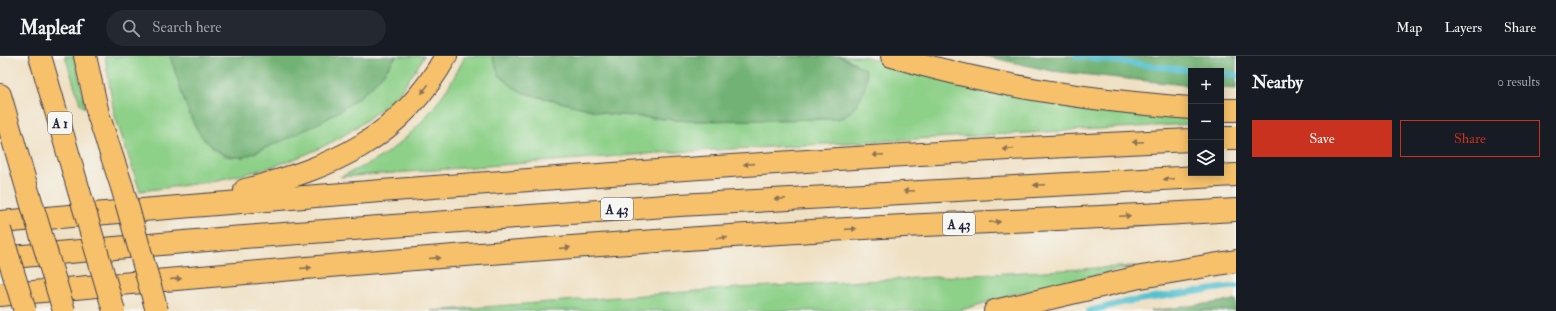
<!DOCTYPE html>
<html lang="en">
<head>
<meta charset="utf-8">
<style>
	:root { --surface:#171b24; --page:#242831; --text:#f1f3f6; --muted:#9ea1a6; --line:#363941; --accent:#c8321e }
	body { margin:0; font-family:"IM FELL Double Pica",serif; background:var(--page); color:var(--text) }
	.controls { position:absolute; right:12px; top:12px; display:grid; overflow:hidden; border-radius:0px; box-shadow:0 2px 10px #0003 }
	.controls button { width:36px; height:36px; display:grid; place-items:center; padding:0; border:0; border-bottom:1px solid var(--line); background:var(--surface); color:var(--text); font:20px sans-serif }
	.list { margin:0; padding:0; list-style:none }
	h2 { display:flex; justify-content:space-between; align-items:center; height:52px; margin:0; padding:0 16px; font-size:17px }
	h2 small { font-size:13px; font-weight:400; color:var(--muted) }
	.actions { display:flex; gap:8px; padding:12px 16px }
	.actions a { flex:1; padding:9px 0; border:1px solid var(--accent); border-radius:0px; text-align:center; font-size:14px; color:var(--accent) }
	.actions .main { background:var(--accent); color:#fff }
	.icon { flex:none; width:22px; height:22px; fill:none; stroke:currentColor; stroke-width:2; stroke-linecap:round; stroke-linejoin:round }
	.map { position:relative; flex:none; width:1236px; height:255px; overflow:hidden }
	header { display:flex; align-items:center; gap:24px; box-sizing:border-box; height:56px; padding:0 20px; background:var(--surface); border-bottom:1px solid var(--line) }
	header strong { font-size:19px }
	nav { display:flex; gap:22px; margin-inline-start:auto; font-size:14px }
	.search { width:280px; height:36px; background:var(--page); display:flex; align-items:center; gap:10px; box-sizing:border-box; padding:0 14px; border-radius:22px; color:var(--muted); font-size:15px }
	main { display:flex }
	aside { flex:1; background:var(--surface) }
	.map>svg:first-child { display:block }
	.green { fill:#8dd088; stroke:#587962 }
	.forest { fill:#72b274; stroke:#4a6a58 }
	.lines { fill:none; stroke-linecap:round; stroke-linejoin:round }
	.stream { stroke:#56c1d0; stroke-width:6 }
	.highway-casing { stroke:#413e4f; stroke-width:24 }
	.highway { stroke:#f6c16b; stroke-width:22 }
	.highway-bridge-casing { stroke:#413e4f; stroke-width:24; stroke-linecap:butt }
	.highway-bridge { stroke:#f6c16b; stroke-width:22 }
	.oneway { fill:#8c7253 }
	.labels { text-anchor:middle; stroke-width:3; stroke-linejoin:round; paint-order:stroke }
	.shield { fill:#f6f6f2; stroke:#626272; stroke-width:1 }
	.shield-label { font-size:13px; font-weight:bold; fill:#22223b }
</style>
</head>
<body>
<header>
<strong>Mapleaf</strong>
<div class="search"><svg class="icon" aria-label="search" viewBox="0 0 24 24"><circle cx="10" cy="10" r="6"/><path d="M15 15l6 6"/></svg>Search here</div>
<nav><a>Map</a><a>Layers</a><a>Share</a></nav>
</header>
<main>
<div class="map">
<svg width="1236" height="255" viewBox="0 0 1236 255">
	<rect width="100%" height="100%" fill="#f6f6f2"/>
	<filter id="ink" filterUnits="userSpaceOnUse"><feTurbulence type="fractalNoise" baseFrequency=".025" numOctaves="2"/><feDisplacementMap in="SourceGraphic" scale="8" xChannelSelector="R" yChannelSelector="G"/><feConvolveMatrix kernelMatrix="1 2 1 2 8 2 1 2 1" color-interpolation-filters="sRGB"/></filter>
	<filter id="wash" filterUnits="userSpaceOnUse"><feTurbulence type="fractalNoise" baseFrequency=".012" numOctaves="4" result="noise"/><feDisplacementMap in="SourceGraphic" scale="16" xChannelSelector="R" yChannelSelector="G"/><feGaussianBlur stdDeviation="0.9" result="paint"/><feColorMatrix in="noise" values="0 0 0 0 0 0 0 0 0 0 0 0 0 0 0 0 0 1.4 0 .05"/><feComposite in="paint" operator="in"/></filter>
	<g filter="url(#wash)">
		<rect width="100%" height="100%" fill="#efe0c3"/>
		<g class="green">
			<path d="M65,0H75L85,51H83L80,47Z"/>
			<path d="M105,0H170C181,29 192,85 223,99C230,102 237,101 244,101C300,77 362,54 396,0H424C417,12 409,24 400,35C392,44 382,51 373,59C307,112 221,126 140,135L114,57Z"/>
			<path d="M465,0H492L499,19L524,37L608,58L689,65L837,63L856,7L839,0H863L915,16L1191,62V68L659,97L340,121C353,115 367,109 379,102C416,79 447,39 465,0Z"/>
			<path d="M1135,210L1010,239L958,255H431L738,232Z"/>
		</g>
		<g class="forest">
			<path d="M170,0H396C362,54 300,77 244,101C192,104 184,37 170,0Z"/>
			<path d="M492,0H839L865,13C871,25 859,50 848,58C845,61 841,62 837,63L689,65L608,58L524,37L514,32L499,19Z"/>
			<path d="M984,0H1236V33L1221,32V15H1191V30L1185,29L1052,15Z"/>
			<path d="M1236,244V255H1150Z"/>
		</g>
		<g class="lines">
			<g class="stream">
				<path d="M1076,0L1191,15"/>
				<path d="M1221,18L1236,19"/>
				<path d="M1089,255L1125,246L1236,230"/>
			</g>
		</g>
	</g>
	<g filter="url(#ink)">
		<g class="lines">
			<g class="highway-casing">
				<g id="highway">
					<path d="M40,0L79,135"/>
					<path d="M85,0L98,58L122,131"/>
					<path d="M892,0C991,30 1088,44 1191,52"/>
					<path d="M0,39L29,139"/>
					<path d="M1221,54H1236"/>
					<path d="M1221,82H1236"/>
					<path d="M245,134C333,111 400,83 446,0"/>
					<path d="M0,166C397,132 793,102 1191,84"/>
					<path d="M0,202L230,182L679,149L1236,119"/>
					<path d="M0,239C293,212 587,187 882,171C1000,165 1118,161 1236,154"/>
					<path d="M995,255L1135,222L1236,205"/>
				</g>
			</g>
			<use href="#highway" class="highway"/>
			<g class="highway-bridge-casing">
				<g id="highway-bridge">
					<path d="M122,131L157,255"/>
					<path d="M79,135L114,255"/>
					<path d="M29,139L64,255"/>
					<path d="M0,174L25,255"/>
				</g>
			</g>
			<use href="#highway-bridge" class="highway-bridge"/>
		</g>
		<defs><path id="oneway-solid" d="M-6-.8H1V-3.2L6.5 0L1 3.2V.8H-6Z"/></defs>
		<g class="oneway">
			<use href="#oneway-solid" transform="translate(425 33) rotate(127)"/>
			<use href="#oneway-solid" transform="translate(1138 86) rotate(177)"/>
			<use href="#oneway-solid" transform="translate(1008 93) rotate(177)"/>
			<use href="#oneway-solid" transform="translate(878 99) rotate(177)"/>
			<use href="#oneway-solid" transform="translate(749 108) rotate(176)"/>
			<use href="#oneway-solid" transform="translate(1169 123) rotate(176)"/>
			<use href="#oneway-solid" transform="translate(1039 129) rotate(177)"/>
			<use href="#oneway-solid" transform="translate(909 135) rotate(177)"/>
			<use href="#oneway-solid" transform="translate(780 143) rotate(177)"/>
			<use href="#oneway-solid" transform="translate(1125 160) rotate(-3)"/>
			<use href="#oneway-solid" transform="translate(995 166) rotate(-3)"/>
			<use href="#oneway-solid" transform="translate(851 173) rotate(-4)"/>
			<use href="#oneway-solid" transform="translate(722 182) rotate(-4)"/>
			<use href="#oneway-solid" transform="translate(565 192) rotate(-4)"/>
			<use href="#oneway-solid" transform="translate(435 202) rotate(-5)"/>
			<use href="#oneway-solid" transform="translate(306 212) rotate(-5)"/>
			<use href="#oneway-solid" transform="translate(176 223) rotate(-5)"/>
		</g>
	</g>
	<g class="labels">
		<g class="shield">
			<rect x="48" y="56" width="24" height="22" rx="3"/>
			<rect x="601" y="142" width="32" height="22" rx="3"/>
			<rect x="943" y="157" width="32" height="22" rx="3"/>
		</g>
		<g class="shield-label">
			<text x="60" y="72">A 1</text>
			<text x="617" y="158">A 43</text>
			<text x="959" y="173">A 43</text>
		</g>
	</g>
</svg>
<div class="controls">
<button>+</button>
<button>−</button>
<button><svg class="icon" aria-label="layers" viewBox="0 0 24 24"><path d="M12 4l9 5-9 5-9-5zM3 14l9 5 9-5"/></svg></button>
</div>
</div>
<aside>
<h2>Nearby<small>0 results</small></h2>
<ul class="list">
</ul>
<div class="actions"><a class="main">Save</a><a>Share</a></div>
</aside>
</main>
</body>
</html>
